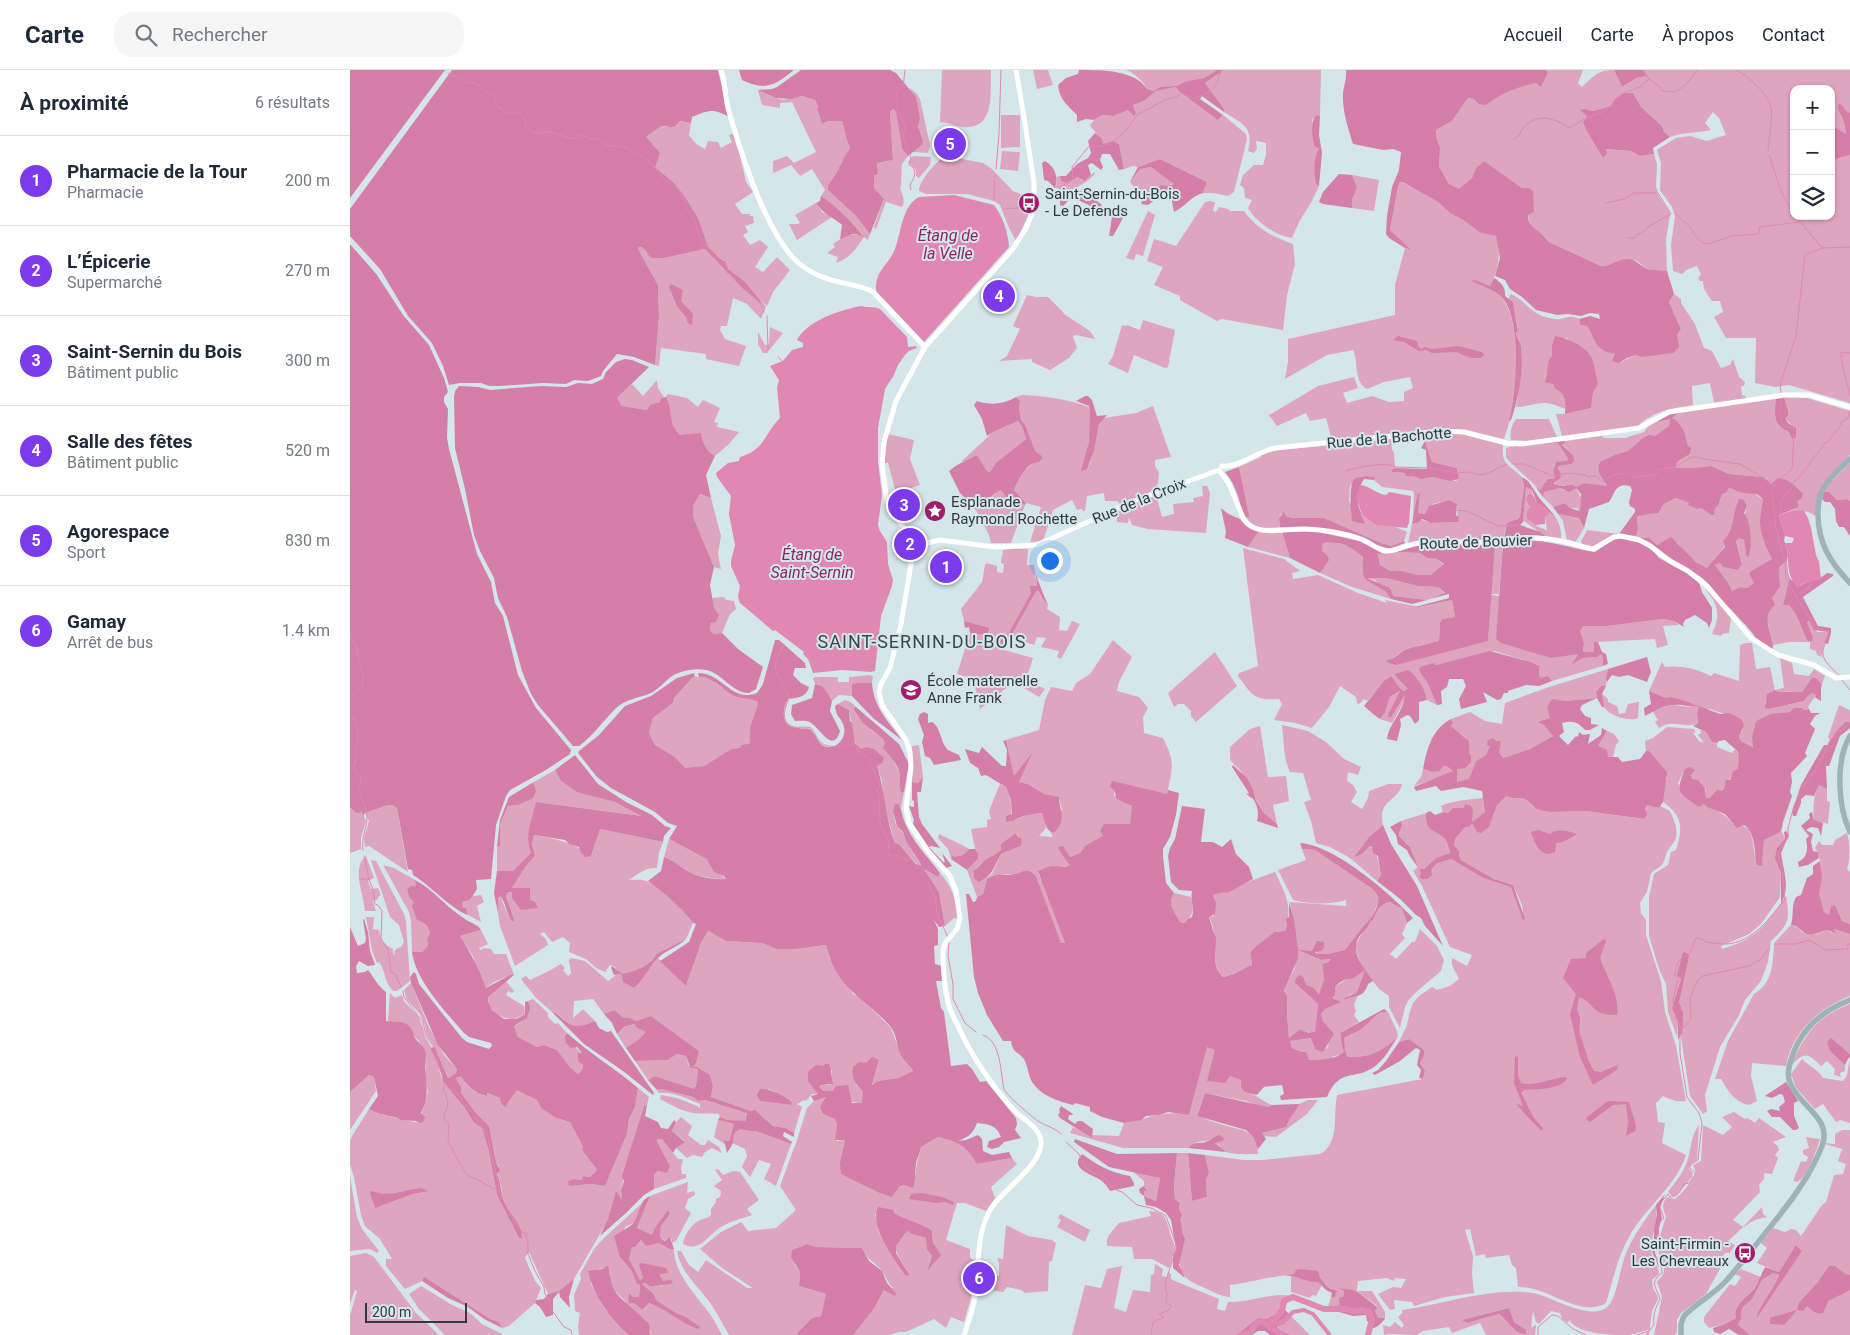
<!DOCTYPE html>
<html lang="fr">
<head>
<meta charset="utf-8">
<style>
	:root { --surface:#fff; --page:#f6f6f7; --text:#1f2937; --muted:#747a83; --line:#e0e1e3; --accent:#7c3aed }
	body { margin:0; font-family:Roboto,sans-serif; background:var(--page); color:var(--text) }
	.controls { position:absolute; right:15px; top:15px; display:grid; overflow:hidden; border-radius:10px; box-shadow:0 1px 4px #0004 }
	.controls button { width:45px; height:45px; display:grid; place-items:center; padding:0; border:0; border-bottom:1px solid var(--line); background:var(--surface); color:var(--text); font:25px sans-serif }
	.scale { position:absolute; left:15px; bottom:12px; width:102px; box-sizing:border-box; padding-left:5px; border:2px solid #333a3c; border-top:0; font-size:14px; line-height:18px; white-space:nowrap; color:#333a3c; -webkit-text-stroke:4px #d4e6ea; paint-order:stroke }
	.you { position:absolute; left:699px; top:490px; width:18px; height:18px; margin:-12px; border:4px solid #fff; border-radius:50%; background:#1a73e8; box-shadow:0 0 0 8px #1a73e833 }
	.badge { display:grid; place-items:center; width:32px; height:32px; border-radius:50%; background:var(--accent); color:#fff; font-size:16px; font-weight:700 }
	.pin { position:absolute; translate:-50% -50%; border:2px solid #fff; box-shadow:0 1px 5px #0006 }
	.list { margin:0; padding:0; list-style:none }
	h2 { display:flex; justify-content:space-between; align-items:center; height:65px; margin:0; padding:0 20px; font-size:21px }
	h2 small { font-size:16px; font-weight:400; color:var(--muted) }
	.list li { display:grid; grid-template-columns:32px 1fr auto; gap:15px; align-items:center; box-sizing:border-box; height:90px; padding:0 20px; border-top:1px solid var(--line) }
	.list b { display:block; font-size:19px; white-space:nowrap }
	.list p { margin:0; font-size:16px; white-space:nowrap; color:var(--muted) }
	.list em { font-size:16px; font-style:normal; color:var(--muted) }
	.icon { flex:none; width:28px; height:28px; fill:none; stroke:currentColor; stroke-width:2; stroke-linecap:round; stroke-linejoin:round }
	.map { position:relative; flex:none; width:1500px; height:1265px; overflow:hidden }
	header { display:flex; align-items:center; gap:30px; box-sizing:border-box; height:70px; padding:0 25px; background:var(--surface); border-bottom:1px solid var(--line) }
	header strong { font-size:24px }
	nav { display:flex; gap:28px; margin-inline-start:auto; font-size:18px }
	.search { width:350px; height:45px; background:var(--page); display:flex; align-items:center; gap:12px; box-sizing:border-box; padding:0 18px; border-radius:20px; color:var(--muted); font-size:19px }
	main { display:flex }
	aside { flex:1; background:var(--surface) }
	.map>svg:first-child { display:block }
	.green { fill:#dea5be; fill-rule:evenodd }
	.forest { fill:#d57ea7; fill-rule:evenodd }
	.water { fill:#e188b2 }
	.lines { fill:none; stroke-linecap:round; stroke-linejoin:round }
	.stream { stroke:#e188b2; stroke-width:1 }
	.canal { stroke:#e188b2; stroke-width:4 }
	.river { stroke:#e188b2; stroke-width:6 }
	.tertiary { stroke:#fff; stroke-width:5 }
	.secondary { stroke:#9eb2b7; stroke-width:5.5 }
	.labels { text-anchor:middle; stroke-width:4; stroke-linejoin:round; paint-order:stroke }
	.poi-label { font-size:15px; fill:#333a3c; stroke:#d4e6ea; text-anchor:start }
	.street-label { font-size:15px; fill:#333a3c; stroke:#d4e6ea }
	.water-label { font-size:16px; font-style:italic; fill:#8c265e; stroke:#d4e6ea }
	.quarter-label { font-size:18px; letter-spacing:1px; fill:#39484b; stroke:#d4e6ea }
</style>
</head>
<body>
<header>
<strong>Carte</strong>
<div class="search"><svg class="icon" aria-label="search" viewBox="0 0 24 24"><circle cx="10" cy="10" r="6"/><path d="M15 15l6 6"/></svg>Rechercher</div>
<nav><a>Accueil</a><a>Carte</a><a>À propos</a><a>Contact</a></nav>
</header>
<main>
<aside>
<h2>À proximité<small>6 résultats</small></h2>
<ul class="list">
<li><span class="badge">1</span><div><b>Pharmacie de la Tour</b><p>Pharmacie</p></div><em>200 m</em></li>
<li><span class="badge">2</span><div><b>L’Épicerie</b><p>Supermarché</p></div><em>270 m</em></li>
<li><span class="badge">3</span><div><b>Saint-Sernin du Bois</b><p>Bâtiment public</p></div><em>300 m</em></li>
<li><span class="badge">4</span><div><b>Salle des fêtes</b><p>Bâtiment public</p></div><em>520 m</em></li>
<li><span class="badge">5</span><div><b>Agorespace</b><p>Sport</p></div><em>830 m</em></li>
<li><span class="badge">6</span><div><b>Gamay</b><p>Arrêt de bus</p></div><em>1.4 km</em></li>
</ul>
</aside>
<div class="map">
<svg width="1500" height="1265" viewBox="0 0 1500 1265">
	<rect width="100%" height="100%" fill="#d4e6ea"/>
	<g class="green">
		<path d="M592,0H641C640,22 646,60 613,57C605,56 598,52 590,52Z"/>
		<path d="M683,0H698L703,15L687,19Z"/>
		<path d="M776,0H867L854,8L837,11L826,16L804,21L797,19C794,12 783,2 776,0Z"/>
		<path d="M874,0H971L970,46L966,45L962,50L969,78L965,90L966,114L969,116L962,131L949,152L942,168C925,165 907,153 898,138L902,130L895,128L894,118L890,115L893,105L904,95H913L916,85V73L906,71L907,79L904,83L898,81C904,57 893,54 874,42L875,40L855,13Z"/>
		<path d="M1195,0H1233L1228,13L1232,17C1244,6 1247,0 1264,0L1272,17L1286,8L1297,6L1293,0H1500V42L1498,43L1487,37L1494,52L1496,65L1486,59L1481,61V19H1444V146H1481V87L1486,89L1500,85V333L1439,315L1425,317L1405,313L1406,268H1376L1364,247L1373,242L1370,231H1362L1354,219L1353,211H1350L1348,208L1351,204L1347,196L1338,199L1332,204L1323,201L1321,175L1325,146L1322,137L1310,120L1311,93L1307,80L1326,68L1340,66L1357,71L1376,65L1369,48L1363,42L1355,53L1361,60C1347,63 1333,62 1320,67L1314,62L1312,56L1291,37L1283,23C1275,24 1265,29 1261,36L1243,41L1235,39L1237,46L1233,52L1236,60L1253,88L1257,84L1255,79L1281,81L1290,86L1304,84L1307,94L1306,116L1309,127L1319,141L1320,145L1316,170L1317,201C1312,200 1300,200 1297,199C1293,197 1290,193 1287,191C1275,187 1262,196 1251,196L1199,172C1195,164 1190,164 1184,158C1174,149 1179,130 1179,118H1172L1134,91L1126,98L1122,108L1109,120L1099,114L1089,96L1090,78L1086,66V60L1102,51L1118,28L1124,29L1136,35L1149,24L1165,18L1186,13L1198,2Z"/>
		<path d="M826,17L868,50L873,45L896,64L897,69L884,122L878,126L863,123H853L857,112L810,89L788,97L783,96L774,99L769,74L763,71L753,75C751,67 744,62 740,55L747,47L779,39L784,46L786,44L783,35L794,31L806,21Z"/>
		<path d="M560,18L567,24L570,29L580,75L578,83L562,82L572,75L568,57L570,49Z"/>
		<path d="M408,20L426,28L433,30L452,26L465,30L468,36L467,41L472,54L478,51H492L498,74L500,75C499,82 496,84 493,90C488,99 485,107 478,115V120L506,146L520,164L518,170L514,167C506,179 500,188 486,193L488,187L477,183L485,177L483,174L498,164L513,165C501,151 487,136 471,126L475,120L462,99L450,106L441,95L423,103V91L437,86L444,93L466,82L442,32L430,33V38L412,35Z"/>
		<path d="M543,39L546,42L552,79L558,86L552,94L551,115L550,118C552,124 556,131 552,137L536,132L526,159L524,157L534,129L524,118V106L528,104L527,93L543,90L540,42Z"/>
		<path d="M651,45H670V77L651,78Z"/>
		<path d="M330,51L341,53L339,65L346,74L355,79L358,71L368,72L371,78L382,72L379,65L385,63L396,112L403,122L385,134L392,144H400V146H403L404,153L395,156L398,162L393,165L400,175L410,170L418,177L405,197L413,202L427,187L440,200L423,222L417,236L396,216L393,210L378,199L376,192L369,188L358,176L348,148L334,125L324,113L304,97L296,67L311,56L316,57Z"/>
		<path d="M652,81L670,82L668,101L650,99Z"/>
		<path d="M563,86L581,87L580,95L569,108L566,106V100L558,92Z"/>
		<path d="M596,86L633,93L642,99L663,121L679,128L678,146L666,171L659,158L650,135L644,131L617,124H576L569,121C568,113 587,89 596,86Z"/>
		<path d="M801,97L824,113L816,116L811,115L792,131L788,122L780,112L790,99Z"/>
		<path d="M744,102L745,104C734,115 724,120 709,123V119L706,117L707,107L710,106L711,111L727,107L735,111Z"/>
		<path d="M1002,105L1029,110L1024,141L1002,138V130L1007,117Z"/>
		<path d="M1050,112L1060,115L1088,132L1100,143L1113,150L1131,163L1146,166C1151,184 1149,199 1140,216L1122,211C1133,217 1147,220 1154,231C1170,254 1167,317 1162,343C1160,352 1156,361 1154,369L1116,360L1094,359L982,371L976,348L960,351L956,343L927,356L919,345L968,316L1004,307L1008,318L993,323L997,333L1022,326L1039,332L1054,331V322L1063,318L1060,307L1034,312L1017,319C1003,311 1009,293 1003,280L977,285L935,309L938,292V269L1045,245V215L1055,178L1059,180L1040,160L1048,117Z"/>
		<path d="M859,131L865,132L863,141L866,142L869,137L878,139L880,141H894C907,159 923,167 943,174L945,194L937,225L933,260L872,249L867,251L830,230V226L804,215L813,197L797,191L804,169L826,176L855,132Z"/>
		<path d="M466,133L472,142L482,147L447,170L439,154H447L450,153L445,145Z"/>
		<path d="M798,141L805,145L793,186L786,184L784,190L776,188Z"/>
		<path d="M289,177H292L297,184L314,188L355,179L393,219L416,237L411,249L397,234L383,228L377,256H371L370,260L375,269L396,276L389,296L356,289V284L311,278L309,296L305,295L309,247L308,215L288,179Z"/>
		<path d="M1160,224C1173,228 1178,240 1190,245C1195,247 1204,250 1210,249C1218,247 1221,245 1229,249L1230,255L1237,256C1244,267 1251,282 1265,284L1269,293L1327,265L1331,259L1319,232L1324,224L1331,229V233L1345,254L1354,278L1362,281L1371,298L1380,295L1383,289L1389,307L1395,312L1394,316H1391L1392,325L1395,326L1396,329L1364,333L1360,313L1342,316L1343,335C1323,338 1302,341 1287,357L1212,366L1206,344H1215L1241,338L1243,323L1248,314C1241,283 1242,285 1216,268L1202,276V286L1195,307L1203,314L1205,319C1216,322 1214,329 1216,339C1209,337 1202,333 1195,333C1185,333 1176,337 1166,337C1170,317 1173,297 1171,277C1171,272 1166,268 1166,263L1168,260L1163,232L1159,229Z"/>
		<path d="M677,225L686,227H698L713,242L714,244L740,261L745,269L726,265L723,266L727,278L719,288L700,300L682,292V289L649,291L657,286L670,259L663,256Z"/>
		<path d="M793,250L825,260L818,297L815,298L784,285L778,303L758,294L763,286L772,255L776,256L777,255L790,260Z"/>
		<path d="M420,257L433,263L417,283H413L408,274V262L415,275L419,274Z"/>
		<path d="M307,310L308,318L314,327L311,328L310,332L300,336L297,340L272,336L267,328L282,314L293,326Z"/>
		<path d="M318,324L337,328L348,337L353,330L370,338L364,352L368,353L367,357L389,362L379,374L365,386C357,382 351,374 351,366L330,365C315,349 324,341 316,327Z"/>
		<path d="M673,325C696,326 717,329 739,337C746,352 736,385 732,401L737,400L740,394L750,351L754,348L786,343L803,336L821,387L805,390V396L809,402L808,413L803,421L770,434L767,431H755L754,423L737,426L735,441H733L732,439L727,440L722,430L703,440L694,468L691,471L680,472L691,437L676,433L664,420L673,402L692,386L685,381L671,350L669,337L670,331L666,327Z"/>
		<path d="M1434,327L1457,328L1500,341V385L1474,413L1466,446L1458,442L1444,440L1447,438L1414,407L1379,404L1361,396L1341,398H1326L1327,392L1340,384L1336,367L1322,348L1330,342L1426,329C1424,344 1423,356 1439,362L1442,369V355L1434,348L1438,341Z"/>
		<path d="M1320,348L1319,356L1305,366L1287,373L1278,381L1255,390C1249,403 1248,406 1258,417L1234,413L1226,418L1231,428L1230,441L1227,438H1220L1215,433L1203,437L1193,427L1194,422L1210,418L1214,421L1216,415L1211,416L1201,414L1206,413L1209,396L1221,394L1223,385L1212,374L1216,371L1252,366L1254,368H1275L1294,362C1299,353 1311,350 1320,348Z"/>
		<path d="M1166,349H1199L1207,367L1180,371L1161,370C1159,364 1162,354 1166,349Z"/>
		<path d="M668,351L672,356L676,369L647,393L640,402L637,401L627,385L613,392L612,391L643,362Z"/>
		<path d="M1089,363H1107L1153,374C1151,396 1159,394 1172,407L1174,417L1170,446C1161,457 1156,448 1154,468L1135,471L1058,473L1062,454L1067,453L1069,449L1081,453L1108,452L1107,434L1099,430L1083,434L1075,444L1067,443L1070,425H1067L1063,450L1064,424L1063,421L1032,417L1024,410V407L1017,406L1008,408L1000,416L999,431L1002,436L1001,443L1014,454L1012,445L1026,455H1041L1057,462L1054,471L1041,476L1031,473L974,448H942L931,444L929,448L930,457C918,458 904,460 897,448L898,445L889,397L911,387V384L930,380L1041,369L1042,380L1044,382L1045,398L1041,400L1042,402L1056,403L1062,407H1082L1106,411L1109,409L1107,398L1082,392L1075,371L1078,365Z"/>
		<path d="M538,364L564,370L560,389L570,415L546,423L538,393H535V377Z"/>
		<path d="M1200,372L1208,373L1218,389L1217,391L1205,394L1203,401L1205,408H1201L1190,420L1159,391L1156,387V378C1160,376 1193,373 1200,372Z"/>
		<path d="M1500,393V431L1497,429L1487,430L1479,422H1474L1479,414Z"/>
		<path d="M852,416H857L860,423L856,463L798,459L782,455L779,447L778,453L767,452L766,441L806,424L812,447L824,444L823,434L844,432L843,428L853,426Z"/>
		<path d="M1176,417L1182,420L1183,425L1180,423L1177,426V434L1180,437C1173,451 1185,456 1197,460L1195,447L1198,441L1196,438C1206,444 1212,456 1211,468L1199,469L1174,451L1173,452Z"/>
		<path d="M1379,418L1395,423L1403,422L1413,430C1407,457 1410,465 1422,489L1400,506L1404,513L1397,518L1390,517L1382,521L1379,514L1365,495L1370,493L1374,497L1388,500L1392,493L1386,470L1389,468L1394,470L1396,485C1406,464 1390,454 1397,436L1394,430H1389C1385,439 1385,449 1382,460C1378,474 1367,488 1357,498C1347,493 1333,483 1328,473L1315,471L1307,475L1286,466L1288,459L1287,445C1297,445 1309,445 1314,434L1326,428L1339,433V435L1347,439L1351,438L1361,445L1365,437L1368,436L1372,424L1376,423Z"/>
		<path d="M649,420H651L657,428L675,435L661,473H641L639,465L626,440L633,436Z"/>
		<path d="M350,424L361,428L371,466L368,484L371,499L364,497L343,448V436Z"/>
		<path d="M1208,444L1229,448L1234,458L1225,473L1217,471L1213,451Z"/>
		<path d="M1237,460L1269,464L1244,477L1233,475L1231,472Z"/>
		<path d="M909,461L932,462L940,488L898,477Z"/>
		<path d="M985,472L1004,478L1013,487V496L1016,510L1036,522L1041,529L1002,517L970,503L972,497L977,493L972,481L973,473Z"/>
		<path d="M1153,473L1149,524H1141L1145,476Z"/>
		<path d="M893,478L934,489L950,501L942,503L943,509L968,505L1008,523L1037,533L1035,530L1069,537L1102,530L1105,547L1092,549L1090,553L1089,571L1071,575L1053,581L1037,592L1138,571L1141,525L1150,526L1146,569L1201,588L1223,583L1228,584L1223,593L1233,588L1247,587L1252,584L1253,596L1202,611L1198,607L1190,608L1189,601L1190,596L1181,592L1144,581L1086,595L1084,593L1069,601L1078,614L1087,635L1077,630L1074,621L1058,600L1045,604L1058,619L1055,621L1050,618L1040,606L1017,631L1014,629L1009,634L1007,633L1006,627L990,616L979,637L962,658L945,653L924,650L932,634L929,629C904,631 902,625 888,606L889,603L908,596Z"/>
		<path d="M664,479H678L677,495H684L687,516H681V523L655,571L647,569L626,554H621L614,551L611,539L632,512L635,495L637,493L647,496V502L653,503L654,494L651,493L653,480Z"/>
		<path d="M1047,482L1070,483L1077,488L1087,489L1094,495L1081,505H1068L1052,501H1040L1030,495L1028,483Z"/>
		<path d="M1437,491L1439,510L1433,535H1439C1449,546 1451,559 1458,572H1439L1423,575L1417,548L1418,542L1422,528L1430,517L1429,497Z"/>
		<path d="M1020,507L1036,508L1068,516L1088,517L1095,524L1077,530L1042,526L1025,510L1017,508Z"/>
		<path d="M1355,518L1381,548L1379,563L1372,564V566L1362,564C1368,552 1370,540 1362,528C1359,524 1357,522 1355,518Z"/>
		<path d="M686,520H688L693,529L698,535L697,539L710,547L709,560L717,561L722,551L730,554L711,589L707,587L709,581L691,577L696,568L687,567L684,575L660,567Z"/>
		<path d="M374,527L376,530L384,531L386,539L380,544L372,563L364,564L360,560L364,538L362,528Z"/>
		<path d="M1313,549L1324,551L1329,555L1313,556L1318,575L1307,578L1305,569L1244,572V582L1233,583L1234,573L1230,561L1233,556H1257Z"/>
		<path d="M1459,551L1467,562H1478L1474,573L1472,587L1467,585L1466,581L1460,579V572L1463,567L1457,552Z"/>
		<path d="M620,563L634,565L639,569L638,574L639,580L643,571L654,580L683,588L676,610L695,619L689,627L664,612L630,639L624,612L617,607L607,604Z"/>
		<path d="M763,570L782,587L769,612L767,621L789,627L798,638L793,647L794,663L813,668C826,693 822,698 817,725L764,720V725L783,736L780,754L735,776L730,783L720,787L709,777L712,785L721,795C705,800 705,792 689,805L697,821L715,873L711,874L686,806L682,803L644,805L637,809L633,824L627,827L617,800L628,789V783L625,779L621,759L637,757V750L641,749L639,741L650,714L656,717C661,729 664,739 659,752L681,744L693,743L696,758L689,766L703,767L700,762L704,763L712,739L709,728L694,724L678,714L669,712L682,684L664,707L656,670L689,660L695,630L701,617L722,621L726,613L740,604ZM667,763L671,776L651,784L642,804L632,811L623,804V801C629,797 632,792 636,789C641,786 647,784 652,781L651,774Z"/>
		<path d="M1396,573H1402L1406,599L1420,597L1425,620L1434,618L1430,588L1442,593L1444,604L1459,606L1464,599L1475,606L1472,614L1466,608H1462L1452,622C1439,622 1422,619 1415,633L1419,639L1454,631L1458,626L1463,623L1467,625L1466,628H1464L1458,637L1459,639L1432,643L1406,651L1402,666L1404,677L1391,671L1389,667L1393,659L1375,644L1359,639L1347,644L1348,653C1336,660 1323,648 1309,658L1305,652L1308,650L1303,642L1306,638L1324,635L1340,637L1348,636L1321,627L1316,628L1299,621L1312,592L1315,597C1331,595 1347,599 1361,606L1364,603L1389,611L1390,575Z"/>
		<path d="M865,582L887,616L846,652L841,646V641L834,634H828L824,637L818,623Z"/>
		<path d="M1258,599L1256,616H1251L1246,622L1247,628L1215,631L1202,630L1197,637L1201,648L1189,652L1194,654L1203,666L1180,679L1153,688L1149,682L1140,676L1136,685L1126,691L1119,709L1107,713L1106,699L1096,705L1064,716L1071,707L1073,699L1082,702L1090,701L1093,696H1097L1119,684L1116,668L1101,656L1103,653L1101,649L1120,642L1135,651L1152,654L1155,633L1199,617Z"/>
		<path d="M519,605L523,606L522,613L502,614V626L489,625L482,631L469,614H465L463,609L465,607H488V612H499V607Z"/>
		<path d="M343,607C363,605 369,619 385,626C392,629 401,628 408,632C405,647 397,657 400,673L392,675L389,678L381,679L354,696L335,699L325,687L305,675L299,663L303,648L323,633L324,628Z"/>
		<path d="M1051,621L1038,646H1042L1056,624L1055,630L1042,653L1030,649L1035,643L1040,627Z"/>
		<path d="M1252,624L1258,629V632L1267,636L1269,644L1275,643L1278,634L1289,632L1288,648C1280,652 1259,646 1254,637C1252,634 1253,628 1252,624Z"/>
		<path d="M495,630L501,632L506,637L503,638L521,660L532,668L535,673L550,704L551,722H554L551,738L549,734L544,737C543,742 544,751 547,756C549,760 553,761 554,765C561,780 571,802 588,806L590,803C602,816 606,830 609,848H604L595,856L589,822L573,797L567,794L549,774L545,773L534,735L532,711L527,696L516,677L511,680L505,672L499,640L488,634Z"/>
		<path d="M1489,635L1500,640V652H1495L1480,670L1478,667Z"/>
		<path d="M932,655L958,661L976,672L994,689L1011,697L1008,705L998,702L997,711L1003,715L1007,722L1001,732L1012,739L1018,728L1019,721L1038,714H1052C1048,732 1027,730 1033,755L1019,767L1005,786L1012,784L1020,776C1028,783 1029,794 1031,805L1027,811L1000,788L980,777L966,773L961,751L954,732L961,730L953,703L940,702C933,687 934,670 932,655Z"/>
		<path d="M910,656L918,707L936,706L939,731L923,735L927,754L914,743L906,731L903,719L890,700L880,690V677L900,659Z"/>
		<path d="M1317,657L1344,659L1346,662L1343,663L1349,671L1354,673L1348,665L1351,663L1350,660L1356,662L1362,672L1367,673V677L1382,683L1385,679L1391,688L1389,699L1382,704L1374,719L1360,728H1356V721L1351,712L1342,709L1341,705L1333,703L1328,713L1332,724L1349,736L1354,734C1367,742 1374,742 1383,754C1405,755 1401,768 1405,785C1406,789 1410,793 1412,795L1414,770L1431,760L1435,769L1426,788L1431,803L1430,827L1411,854L1399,864L1371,876L1372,879C1408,869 1415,855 1436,826C1440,850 1439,854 1421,871L1418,892L1411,911L1395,930L1389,945L1370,977L1355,1025L1357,1041L1353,1044L1340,1026L1333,980L1331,966L1333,956V942L1329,932L1331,909L1322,938L1328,954L1327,967L1318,942L1316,914L1309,899L1299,866V827L1304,804L1318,795L1321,782L1326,780C1333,758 1333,746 1313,732L1314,714L1317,708L1299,681H1296L1295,671L1303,668Z"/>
		<path d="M1257,661L1264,664L1269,671L1266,675L1263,687H1258L1248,676Z"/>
		<path d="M569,675L573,707L568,713L562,712V676Z"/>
		<path d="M205,700L211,711L227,721L265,732L294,746L186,732L181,783L163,802L147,801V776L150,775V755L158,736L168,735L184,714L182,713Z"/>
		<path d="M1469,715L1477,719V731L1480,732L1478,754L1471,752L1468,753L1464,750C1463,738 1463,725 1469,715Z"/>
		<path d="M1156,725L1163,728H1172L1177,729L1183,737L1200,742L1236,741L1293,749L1295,739L1298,734L1308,738L1310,736L1320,741C1324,750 1330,762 1324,772C1322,775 1319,778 1317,782C1312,797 1315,793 1301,803L1297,822L1290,833L1291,843L1296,850V865L1311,911L1315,942L1326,976L1336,1031C1327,1032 1320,1030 1313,1026L1306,1033L1308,1052L1315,1053L1312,1073L1336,1085C1327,1115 1294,1139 1279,1167C1267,1188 1263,1211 1256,1233C1235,1246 1208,1226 1187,1220C1181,1218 1174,1217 1168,1217L1166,1198L1162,1195L1159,1185L1136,1188L1135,1184L1126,1186L1120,1159L1115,1160L1123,1186L1122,1204L1124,1223L1095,1227L1064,1236L1062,1232L1044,1230L1045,1239L1040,1240L1028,1224L1043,1217L1051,1218L1056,1209L1044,1208L1045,1211L1036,1208L1008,1211L1007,1221H1022L1035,1242V1248H1028L1025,1241L1027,1236L1007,1221L991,1218L994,1221L991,1235L978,1237L981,1227L984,1228L983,1219L979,1218C963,1191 906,1213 880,1215V1227C869,1226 860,1220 850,1216C834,1209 827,1202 831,1184C832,1180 834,1175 834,1172C834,1170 831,1152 830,1150L832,1145L829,1138L830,1133L825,1129L824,1116L827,1083H838L842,1131L857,1127L856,1110L859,1103L855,1085L894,1090H913L970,1084C990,1074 983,1044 987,1025L1073,1009L1075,1001L1070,993L1074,986V980L1059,969L1049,972L1057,955L1060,941L1063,933L1069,926L1082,917L1087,920L1100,916L1109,909L1102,895V888L1117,896L1122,885L1100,877L1072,816L1063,801L1068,797L1060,777L1049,766V763L1052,756L1051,751L1076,743C1075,763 1084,758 1094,768C1097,772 1099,779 1100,784L1086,788L1074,799L1081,800L1086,794L1101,789L1133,808L1161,817L1174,850L1172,835L1163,815L1144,809L1111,790L1109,785L1110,782L1104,775L1105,769L1115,757L1123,741C1114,738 1105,736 1098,743L1093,742L1091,736C1100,731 1122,729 1133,728L1135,742L1126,749L1139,757L1147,734Z"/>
		<path d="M38,735H42L47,738L58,802L19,776L15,777L14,768L19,751L15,743Z"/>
		<path d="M0,737L6,742H12L16,751L11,768V779L0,783Z"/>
		<path d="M250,759L313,772L309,783L307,798C296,797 288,804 279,810C285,810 293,809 299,812C317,820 331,838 343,853L336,869L306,884C301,895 285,902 273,904L274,912L284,918L308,888L336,916L351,873L358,861L376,871L412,873L426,879H447L476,875L479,887L503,924L510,927L541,958L552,988L563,1001L548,1008L528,1011L522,1016L529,990L506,1015L514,1021L512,1033C494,1033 491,1020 474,1021L469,1017L471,1015H481L482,1000L464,1016L468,1024H462L456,1031L454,1030L447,1034L452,1037L444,1063L436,1058L423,1056L412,1046L401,1041L361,1027L363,1016L360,1005L347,997L344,998L348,999L346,1016L344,1020L304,1006L298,1010L285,991L318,990L327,984L336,986L339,997L349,981L301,946L286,951L280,948H274L264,940L254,944L243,929L224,931L223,948L233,939L245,951L239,955L227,957L217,953L208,944L202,942L186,928L171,909L176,906L180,910L199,901L211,894L215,898L213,900L218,906L221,903L219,890L221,888L235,891L258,911L266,905H270L265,897L260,895L255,902L246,898L236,889L219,882L220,873L213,867L202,872L194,862L190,864L196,869L198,875L165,896L150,856L148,843V827L150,826L159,847L164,849L156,826L158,822H163L180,830V819L162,818L176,796L185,786L182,774L184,765C205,769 224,772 241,786ZM419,1019L442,1032L441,1035L410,1031Z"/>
		<path d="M1497,763C1500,771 1500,791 1497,799L1500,802V854L1492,851L1485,836H1481L1479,845L1474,842C1472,836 1469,828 1469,822C1470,808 1474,790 1465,778L1469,771L1472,775H1483L1485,770Z"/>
		<path d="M589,764C600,770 610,773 619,779C614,785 610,787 602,786L601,789L598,779L588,768Z"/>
		<path d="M319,769L358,789L376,810C362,808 346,807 334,799C326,793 324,791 314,787Z"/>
		<path d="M952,779L965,780L1023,818L1028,825V832L1021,850H1023C1027,841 1029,834 1040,832L1046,836L1053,838L1057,853L1052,864L1055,868L1040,884L1046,889L1062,872H1065L1070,859L1087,876L1094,890L1091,901L1065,923L1058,931L1055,937L1050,958L1039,937V926L1029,919L1015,901L1007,922L999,925L996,929L1008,925L1004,935L1006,941L1004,945L1009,952L990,963L992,976L994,980V968L1015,956L1028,944L1034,941L1038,942L1047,961L1048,966C1034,981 1019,988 998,987L997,984L984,986L980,989L958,990L951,983L942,978L940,971L961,968L977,979L982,962L973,951L971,944L975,939L990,932L981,928L985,925V917L998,908L1011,895L1005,876L1019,851L1015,854L995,880L977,884H967L965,878L962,882L950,881L971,890L982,889L980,892L972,894L974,909L969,926L956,915L945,913L968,934L965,963H960L950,959L939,968L937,943V925L934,922C937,914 940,907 944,900C949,889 943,845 940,832L996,836V830C980,835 959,834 943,830L928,800L956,790Z"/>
		<path d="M16,786L24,808L18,811L21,819L28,818L31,825L28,827V829L23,831L26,841H15C14,824 1,798 16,786Z"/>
		<path d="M21,790L26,791L54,844L56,852L60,911L47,921H43C34,912 36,901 29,892L27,893L22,881L16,847H24L23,859L29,860C30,868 34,875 43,879V883L46,885L44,882L46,879L51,877L54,872L49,855L40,847Z"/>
		<path d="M33,795L44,798L65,810L67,816L57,819L59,827L63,829L73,851L78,855L80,863L77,869L78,876L72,882H62L61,851L59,842Z"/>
		<path d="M925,802C936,825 943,835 935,861L924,862C919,868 904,877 902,882C900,885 902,891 902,895C892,899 884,904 873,907C858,892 870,867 859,847L864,846L863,825Z"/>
		<path d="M824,823L841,827C844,839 844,844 835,853L830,852C825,842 817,835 824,823Z"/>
		<path d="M131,825L134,832L127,836L131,852L118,845L116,838H113L112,832L120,830L123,826Z"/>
		<path d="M1441,855C1449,856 1452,865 1460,865C1464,865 1472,862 1477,860L1482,863L1484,859L1500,864V926C1469,938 1442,962 1436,996L1402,993L1401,1006L1407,1031L1399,1035C1384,1032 1378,1021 1371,1009H1365L1378,971L1404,924C1423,913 1423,893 1424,873Z"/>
		<path d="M131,860L138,874L129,878L130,880L134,878L141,879L144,884H156L164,905C155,906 142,912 136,918L125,896L124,888L110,866Z"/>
		<path d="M156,911L164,921L162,923L158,921L156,925L174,936L175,944C171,945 168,949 164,949C151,949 138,941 138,927C143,921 150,917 156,911Z"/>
		<path d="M61,913L78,955L94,985L107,999L106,1003L98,1008L84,976L77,966L75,956L70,944L57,930L54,920Z"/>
		<path d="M40,923L45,928L52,925L54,931L68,946L73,957L75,967L82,978L93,1012L115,1038L124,1053L131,1057L133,1061L139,1082L147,1125L169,1168L172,1165C168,1153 159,1144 154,1132C152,1125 152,1118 150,1112C148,1105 147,1103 149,1096L146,1092L139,1056L125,1042L111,1023V1017L106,1008L111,1005C116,1016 125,1025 137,1026V1023L159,1032L167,1019L187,1030L191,1038L206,1048L220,1052L233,1077V1081L247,1100L240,1107L236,1106L232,1110L224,1109L219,1116L241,1114L255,1116L277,1064L279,1049L285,1037L288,1018L299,1027L297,1035L294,1036L277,1092L271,1120L272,1130L266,1122L258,1150L224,1209L209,1221L198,1224L179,1182L175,1188L185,1211L191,1218L185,1233L159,1256L152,1258L149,1252L140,1249L74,1208L72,1211L55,1219L36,1196V1189H42L30,1169L15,1156L11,1145L4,1107L0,1094V1071L2,1066L19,1039L28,1042L33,1045L69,1053L78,1022L75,1005L76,996L69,971C62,966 61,954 52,952C48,951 43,952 38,951Z"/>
		<path d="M183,929L198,943V947L205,954L208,953L217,963L215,966L232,984L233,999L228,1004L220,997L207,980L194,975L187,977L168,967L164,956C174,952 182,942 178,931Z"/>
		<path d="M1500,934V984L1494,979L1480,981L1495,995V1001L1490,1003L1491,1007L1484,1005L1485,999L1477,991L1471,996C1458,983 1454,981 1441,996C1455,964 1466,947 1500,934Z"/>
		<path d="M284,954L287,958L297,962L288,970L276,978L267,964L274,957Z"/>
		<path d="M857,976L865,979L875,1013L879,1005L891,1010V1017L894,1022C908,1025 910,1030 922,1035L918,1037L909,1036L896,1031L855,1023L847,1045C856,1050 867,1053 877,1056C894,1060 908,1062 908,1084C899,1084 885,1085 876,1082C872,1080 869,1074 864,1072C856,1069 843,1072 838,1078H773L720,1063L723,1057L735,1063L741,1068L743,1065L769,1066L774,1053C797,1049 816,1039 839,1045Z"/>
		<path d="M1452,989C1460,997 1468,999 1473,1008L1493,1011C1500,1004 1496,1001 1500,991V1053L1490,1050L1486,1052L1473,1034L1465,1039L1446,1018L1441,1004Z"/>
		<path d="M19,1005L24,1007L26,1021L0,1060V1022Z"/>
		<path d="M311,1019L343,1027L348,1031L355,1030L398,1043L396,1044L395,1052L378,1050L370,1047L369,1044C361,1043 353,1044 344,1043C332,1042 320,1034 310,1029L311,1025L327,1028L347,1036L350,1038V1034C338,1029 323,1021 309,1023L307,1020Z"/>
		<path d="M476,1027L473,1044L485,1049L487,1055L486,1071L495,1070L490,1092L546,1119L554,1115L566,1104C566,1091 569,1088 571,1077L588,1067C610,1073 615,1075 627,1094L662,1088L667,1094L641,1117L645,1128L636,1141L615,1133H607L596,1170L620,1179V1187L623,1190L621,1228L614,1252L601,1247L596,1258L584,1249L556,1262H549L539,1265H503L523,1240L534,1220L543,1218C537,1212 536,1206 531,1200C523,1190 519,1192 512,1178L465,1177L457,1174L442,1180L445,1195L450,1202L449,1216L476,1224L471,1246L462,1248L448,1262V1265H379C371,1251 364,1237 354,1225C343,1212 330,1199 327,1181H331L339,1195L348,1202L356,1190L397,1218H403L372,1198L350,1179L371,1162L391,1152L398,1161L426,1158L446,1140L430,1116L447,1070L457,1038L464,1031ZM543,1140L544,1144L582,1161L584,1193L577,1200L582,1186L577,1168L562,1164L557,1161L545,1177C547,1187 556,1196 559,1206L555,1204L529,1163L525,1144Z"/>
		<path d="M958,1030H968L957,1044L926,1067L913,1066L912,1063L937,1057C937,1049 947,1042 949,1034Z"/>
		<path d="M1384,1042L1395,1049L1398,1048L1405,1053L1409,1048L1436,1067L1423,1072L1428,1076L1429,1080L1425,1085L1428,1088L1422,1104L1414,1103V1109L1409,1115L1410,1122L1383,1150L1393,1157L1412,1137L1413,1144L1417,1147C1400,1149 1390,1160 1378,1171L1385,1175L1380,1183H1375L1369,1192L1372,1195L1356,1224L1331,1243L1327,1250V1261L1325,1265H1304L1312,1227L1307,1212C1308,1210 1311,1208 1312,1206C1318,1197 1308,1187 1308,1178C1309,1167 1313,1156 1316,1147C1313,1139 1311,1134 1317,1127L1325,1129C1334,1122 1340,1113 1346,1103L1343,1095L1351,1091L1353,1055L1373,1065L1382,1057L1372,1047Z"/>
		<path d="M331,1047L342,1056L338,1065L351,1075H355L358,1070L369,1077L372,1083L362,1078L355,1082L352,1087L343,1085L337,1088L326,1078L335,1071L322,1061L326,1052Z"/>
		<path d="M368,1050L384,1054L379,1071L375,1070L376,1075L364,1067Z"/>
		<path d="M1349,1055L1347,1090L1342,1093L1339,1098L1343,1103L1342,1107L1326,1126H1322L1318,1122C1325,1113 1333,1103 1337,1092C1341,1080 1341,1065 1349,1055Z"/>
		<path d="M390,1058L400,1061H406L441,1074L426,1116L414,1109L421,1094L409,1090L400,1107L392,1097L397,1086L395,1079L382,1073L384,1063Z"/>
		<path d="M1492,1060H1500V1265H1400L1388,1256L1391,1249L1392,1238L1402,1229L1412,1210L1423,1203L1429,1205L1426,1215L1418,1228L1452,1181L1446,1175L1429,1202L1407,1193L1417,1178L1411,1173L1423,1158L1435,1162L1441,1159L1446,1160L1451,1166L1472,1135L1476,1132L1484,1105L1493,1104L1496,1094L1488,1091L1492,1079L1475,1074V1073L1485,1074V1064Z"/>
		<path d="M1456,1067L1470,1069C1467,1079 1457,1108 1447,1112L1443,1111L1451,1091L1456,1092L1458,1087L1453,1084V1080L1459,1078Z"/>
		<path d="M312,1069L328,1089H333L331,1098L332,1104H336V1108L304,1119V1104L320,1096L305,1070Z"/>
		<path d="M368,1099L373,1105L383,1101L390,1102L409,1130L397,1139L402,1145C391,1149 380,1151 371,1157C358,1165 350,1183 333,1174C334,1165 341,1155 350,1150C355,1148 357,1149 361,1145V1139L366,1132V1129L370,1127L371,1121L364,1116L372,1110L365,1100Z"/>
		<path d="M783,1102L793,1103L810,1108L806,1131L794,1126V1121H797L794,1116V1111Z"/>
		<path d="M0,1107L7,1147L12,1159L29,1181L27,1183L20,1179L0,1181Z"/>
		<path d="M338,1112L337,1123L344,1121L345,1125L338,1129L335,1138L341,1143L326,1171L322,1173V1169C316,1170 313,1171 310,1166L311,1156L320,1144L318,1140L306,1156L302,1166L287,1158L300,1126Z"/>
		<path d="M291,1134L285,1152L275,1157L270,1187L281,1200L287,1214L290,1215L289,1227H283L278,1234L284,1233L294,1240L299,1233L310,1237L330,1250L350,1257L336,1247L326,1243L306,1230L304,1224L292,1214L295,1213L301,1217L308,1214L312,1216L313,1211C306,1203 302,1192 290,1194L293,1208L290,1210L279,1189L282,1176L288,1174L291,1170L296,1176C300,1175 304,1173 308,1173C314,1173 318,1178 324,1179C324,1204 346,1225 360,1244C365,1251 368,1258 372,1265H300L301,1262L287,1243L263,1219L260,1211L259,1198L248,1199L241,1214L254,1238L279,1265H229L228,1256L230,1243L225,1241L224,1225L231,1209L230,1204L244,1179L252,1170Z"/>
		<path d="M1306,1135C1308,1148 1304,1161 1301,1174C1299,1185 1308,1194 1309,1204L1302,1210L1303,1218L1307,1225L1308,1229L1302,1241L1299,1265H1295L1299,1260C1292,1261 1286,1264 1280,1265C1262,1265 1230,1265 1219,1250L1218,1253L1212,1249L1210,1243L1201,1241L1189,1254L1186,1252L1183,1241L1181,1258L1185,1255L1186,1256L1185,1265H1136L1130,1253L1102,1263L1099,1257L1073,1261L1067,1265L1040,1264L1034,1265L1033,1255L1040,1257L1045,1252L1052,1258L1054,1255L1048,1247L1052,1243V1240C1096,1234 1138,1217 1183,1223C1201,1226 1242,1253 1258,1236C1267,1227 1270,1199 1275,1186C1282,1167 1294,1151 1306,1135ZM1159,1238L1164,1252L1176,1260L1163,1259L1154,1248L1149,1244L1117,1253L1113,1250Z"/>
		<path d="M799,1141C814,1142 815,1146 819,1159C820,1166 824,1172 826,1179C822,1184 823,1192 819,1198L802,1189H784L782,1177L757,1176V1169L759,1165L769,1153L801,1146Z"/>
		<path d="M710,1144L740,1160L735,1172L707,1157L711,1150L708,1148Z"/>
		<path d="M656,1155L678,1166L702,1170L706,1173L702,1191L699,1192L698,1221L675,1223L671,1220L657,1217L653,1222L644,1221L645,1206H649V1193L647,1188L653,1189Z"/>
		<path d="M16,1183L24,1187L66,1243L89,1265H0V1246L7,1221L5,1220L0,1234V1186Z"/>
		<path d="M805,1194L813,1199L812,1206L817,1207L818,1202L821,1204V1209L825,1211L869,1229L867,1239L875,1241L878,1232C900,1233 921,1222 942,1226L931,1234C930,1240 924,1249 916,1249C914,1249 911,1248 908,1248L886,1265H722L735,1215L751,1218L757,1199L772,1196L764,1238L776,1242L783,1220L800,1222L801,1205L804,1204Z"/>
		<path d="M1391,1199L1411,1207L1403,1220L1388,1236L1386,1248L1375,1254L1359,1258L1354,1252V1247L1380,1214L1385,1216L1391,1207L1385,1204Z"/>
		<path d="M941,1205L964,1212H968L972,1215L966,1226L962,1225L960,1228L941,1222Z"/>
		<path d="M71,1216L102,1235L120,1243L132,1254L154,1265H95L69,1239L59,1224Z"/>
		<path d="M942,1247L960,1265H940L928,1259L927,1255L934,1254Z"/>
	</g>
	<g class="forest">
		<path d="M0,0H95L0,128Z"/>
		<path d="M102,0H368L379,47C363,38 359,40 342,47L341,53L330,51L324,57L311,56L296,67L310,83L305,97L324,113L334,125L348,148L358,176L369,188L376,192L378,199L393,210L416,237L393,219L355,179L314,188H301L292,177H289L288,179L308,215L309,247L305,295L284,287L267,284L253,301L251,306L238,311L224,310L216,314L193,313L150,316H139L131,313H110L99,315L93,296L82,273L58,246L30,199L0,166V139Z"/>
		<path d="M389,0H444C424,16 416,21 392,10Z"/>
		<path d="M451,0H540L546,3L566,27L570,49L568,57L573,71L572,75L558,86L552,79L546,42L543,39L540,42L543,90L527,93L528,104L524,106V118L534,129L520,164L506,146L478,120V115C485,107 488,99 493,90C495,84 499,82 500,76L498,74L492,51H478L472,54L467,40L468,36L465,30L452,26L441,29L426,28L408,20L422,19L427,17Z"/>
		<path d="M729,0C753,0 785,0 797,19L804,21L811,17L826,16L837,11L854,8L867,0H874L855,13L875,40L874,42L852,26L850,29L873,45L868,50L829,21L826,17L806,21L794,31L783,35L786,44L784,46L778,40L763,46C756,44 749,45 744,50L736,49L727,52V45C718,36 709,29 708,15L716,8L728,4Z"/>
		<path d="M996,0H1195L1198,2L1191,17L1186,13C1165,18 1153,22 1136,35L1129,34L1124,29L1118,28L1102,51L1086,60V66L1090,78L1089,96L1099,114L1109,119L1122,108L1126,98L1134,91L1172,118H1179L1183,121L1184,142L1178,145C1177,158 1193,161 1199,172L1251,196C1261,196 1269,189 1278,189C1287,190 1290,196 1297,199C1300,200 1312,200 1317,201L1324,224L1319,232L1331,259L1327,265L1329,277L1323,283L1292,287L1286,285L1277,288L1269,293L1262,291L1265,284C1244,280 1247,271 1237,256L1230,255L1229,249L1240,246L1250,249L1249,244L1240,243L1231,246L1218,244L1207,245L1186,240L1172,227L1160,219L1155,210L1145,206L1150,188L1146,166L1131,163L1113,150L1100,143L1088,132L1055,113L1050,112L1048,117L1040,160L1061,180L1055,178L1039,168L1036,164L1037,146L1042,117L1049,100L1051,82L1043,79L1033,80L1003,74C998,58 992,40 993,23C994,15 997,9 996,0Z"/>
		<path d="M1264,0H1293L1298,6L1286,8L1272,17Z"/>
		<path d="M1273,23H1283L1291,37L1312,56L1314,62L1320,67L1303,78L1304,84L1290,86L1281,81L1256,79L1257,84L1253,88L1236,60L1233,52L1237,46L1230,40L1235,39L1243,41L1261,36L1265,29Z"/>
		<path d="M1490,33L1498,43L1500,42V85L1486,89L1481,87V61L1486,58L1496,64L1494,52L1487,37Z"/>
		<path d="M966,45L970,46L969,65L972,83L969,116L966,114C964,103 963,89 969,78L965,77C962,68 960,52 966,45Z"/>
		<path d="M745,63L752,69L753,74L763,71L769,74L774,99L769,100L760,84H752L750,90L753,97L751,100L742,93L738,95L741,105L735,111L727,107L718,113L711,111L710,106H716L727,94L738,88L741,83L738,71Z"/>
		<path d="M810,89L857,112L853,123C841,126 835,137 824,142L821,127L813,124L798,135L791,134L792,131L811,115L816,116L824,114L801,97L790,99L780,112L788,97Z"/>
		<path d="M695,91C705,97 709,107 705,118L698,111L694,110L692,93Z"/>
		<path d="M989,104L1002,105L1007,117L1002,130V138L973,134L969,132L973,122Z"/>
		<path d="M731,121C738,127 746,129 752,135L747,140C738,135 730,129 720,129L713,136L710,135V127Z"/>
		<path d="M471,126C487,136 502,152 514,167C499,160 502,166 490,169L492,155C483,147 473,144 466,133L470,131Z"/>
		<path d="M771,136L778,137L777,141L763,166H759L763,141Z"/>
		<path d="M0,174L27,205L53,245L79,275L94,308L98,322L94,327V332L98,339L97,368L99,379L127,484L141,512L145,533L153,546L168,605L186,638L221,680L220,684L196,700L160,720L156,726L146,755L141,809L126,810L127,819L120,830L112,832L113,838H116L118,845C102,840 80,815 63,805L62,800L58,799L47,738L42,735H38L15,743L13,746L12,742L6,743L0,737Z"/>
		<path d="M1144,208C1151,212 1156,218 1155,226L1163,232L1168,261L1166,263C1166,268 1171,272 1171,277C1174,301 1169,327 1161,350L1159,351C1167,324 1171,253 1154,230C1146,220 1132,216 1121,211L1125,210L1140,216Z"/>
		<path d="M321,214L333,220L331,231L343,244L342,255L338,253L336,247L327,236L319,217Z"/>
		<path d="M1048,266L1067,271L1068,276L1071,279L1075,277L1082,279L1108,276L1132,282L1134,285L1131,288H1121L1106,282L1082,283L1076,280L1069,281L1054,272L1043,270Z"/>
		<path d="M1205,266C1217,268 1238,277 1242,289C1245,297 1246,306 1248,314L1243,323L1241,338L1215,344C1216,334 1216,322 1205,319L1203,314L1195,312L1199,290L1202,286V276Z"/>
		<path d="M275,289L282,290L299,297L267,328L272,336L297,340L300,335L310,332L311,328L316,327C324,341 316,350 330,365L351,363C352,373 356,381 365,386L356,405L361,428L350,424L343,436V447L364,497L360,515L364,538L369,545L366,552L361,553L360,560L364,564L372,563L388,579L413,597L406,619L399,623C382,623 372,603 356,600C346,598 331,601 322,606C315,611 309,619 301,623C289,628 276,629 266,638C253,651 244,665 229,676H223L188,635L181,624L172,601L157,547L148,528L144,508L130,481L124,465L115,419L105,378L104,327L105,321L109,316L128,317L140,320L191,316L216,317L228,313L242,314L253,309L256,302L266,292Z"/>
		<path d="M735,326H738L742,330L747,346L757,345L749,354L744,380L737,400L731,401L739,372L740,340L739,336L726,331Z"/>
		<path d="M666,327L670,331L669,337L671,350L675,355L685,381L692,386V389L689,392C676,393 669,409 664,420L676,433L675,435L657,428L651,420C641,424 636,435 626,440L610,423L599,401L607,395L627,385L637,401L640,402L646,393L676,369L672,356L668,351L643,362L637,366L632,349L624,335L627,331C641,336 654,334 666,327Z"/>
		<path d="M1434,327L1438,341V346L1435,348L1438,353L1446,358V367L1442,369L1439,362C1423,356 1424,344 1426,329Z"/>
		<path d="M1330,342L1322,348C1332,353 1336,365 1338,376L1341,378L1340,384L1327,392L1326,398H1341L1361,396L1379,404L1414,407L1421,414L1428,408C1440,409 1445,416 1453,424L1451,429L1447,431L1449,435L1447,438L1429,445L1435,466L1434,470L1438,484L1437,491L1429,497L1430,517L1422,528L1425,535C1409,546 1424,565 1423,580L1405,567C1403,561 1370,529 1363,521C1358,507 1331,496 1320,488C1310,482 1300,475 1290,468H1299L1307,475L1321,467L1346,492L1357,498L1375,477L1373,471C1385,460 1382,444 1389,429L1394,430L1397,436L1394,443C1401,450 1403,478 1398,487L1396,485L1394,470L1389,468L1386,471L1392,494L1388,500L1373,497L1370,493L1365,495L1379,514L1382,521L1390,517L1397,518L1404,513L1400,506V502L1422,489C1410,465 1407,457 1413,430C1407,421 1404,425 1395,423C1390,423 1384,419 1379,418L1376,423L1372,424L1368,436L1365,438L1364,445H1361L1351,438L1347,439L1338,435L1339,433L1326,428L1314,434L1308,443L1287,446L1288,459L1286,466L1269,464L1285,442V439L1280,436L1279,432L1282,420L1280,416C1265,412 1265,424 1259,432L1239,439L1234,458L1229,448L1208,444L1203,437L1215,433L1220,438L1230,441L1231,424L1226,418L1219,422L1210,418L1194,422L1193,427L1185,416L1190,420L1198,409L1205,408L1203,401L1206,392L1217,391L1218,389L1208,373L1200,372L1216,371L1212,375L1223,385L1224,391L1221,394L1209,396L1208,399L1211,404L1209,409L1203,414L1211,416L1223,415L1226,417L1234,413L1257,416C1252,408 1246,403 1250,392L1265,385L1278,381L1293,368L1299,365L1305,366L1319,356L1320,349L1306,352L1320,344Z"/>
		<path d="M1075,371L1082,392L1107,398L1109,409L1101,411L1082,407L1071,409L1066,407L1056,406L1055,403L1042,402L1041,400L1045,398L1077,399L1076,380L1071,378Z"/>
		<path d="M889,397L899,446L897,448C890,441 891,435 888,426C885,417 881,409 875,402Z"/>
		<path d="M1017,406L1025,407L1024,410L1014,409C1003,427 1008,435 1015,454L1002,451C1001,441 998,415 1005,408Z"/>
		<path d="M1172,407L1178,411L1190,429L1205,446L1187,433L1182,420L1176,417L1173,452L1170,455L1190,462L1199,469L1154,468L1157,453L1168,449L1170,446L1174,417Z"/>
		<path d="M1474,422H1479L1487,430L1497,429L1500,431V466L1494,457H1489L1486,451L1485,439L1480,432H1475L1472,429Z"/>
		<path d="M1070,423L1068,443L1075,444L1079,436L1099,430L1107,434L1106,445L1109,447L1108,452L1081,453L1072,449L1067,453L1062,454L1067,425Z"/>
		<path d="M871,438C878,444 880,445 888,448C896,452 898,458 909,461L898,477L875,468L876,462Z"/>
		<path d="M934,442L936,446L942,448H974L1031,473L1041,476L1054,471L1055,473L1042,478H1037L969,458L930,457L929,448Z"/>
		<path d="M964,461L1009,471L1033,483L1028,484L1030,495L1040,501H1052L1068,505H1081L1094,494L1087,489L1077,488L1070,483L1047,482C1074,469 1115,475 1145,476L1138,571L1046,595L1037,592V590C1045,589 1049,583 1055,580C1066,576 1077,574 1089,571L1090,553L1092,549L1105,547L1102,530L1069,537H1065L1099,528V524L1080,529L1095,523L1088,517L1068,516L1036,508H1017L1040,518L1043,526L1077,530L1062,534L1041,529L1036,522L1016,510L1013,504V487C1000,476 992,471 973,473L972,481L977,485L979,490L970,503L940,488L932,462Z"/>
		<path d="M1270,468L1289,472L1302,480L1309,488L1337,503L1349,512L1352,522L1362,538V550L1359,558L1357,553L1345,545L1335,550L1333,554L1334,557L1324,551L1313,549L1257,556H1233L1230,561L1234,573L1233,582H1244V572H1248L1252,582L1256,584L1258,594L1253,596L1252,584L1247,587L1233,588L1222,594L1228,584L1201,588L1151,573L1146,569L1153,473C1184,464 1215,478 1245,482L1264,469Z"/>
		<path d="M1437,501L1440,509L1450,516C1459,509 1469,511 1477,503L1483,504V506L1453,527L1468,556L1481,558V563L1478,574L1474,573L1478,562L1464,560L1459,551L1457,552L1463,567L1462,571L1458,572C1451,559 1449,546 1439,535H1433L1439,510Z"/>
		<path d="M686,505C690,516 694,526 698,535L693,529L688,520L686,521L653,580L643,571L639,580H637L635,577L639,569L634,565L620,563L619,557L615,558L614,551C622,553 631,556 639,558L638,564L647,569L655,570L681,523L680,516H687Z"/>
		<path d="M425,570H429L455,593L456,598H445L443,605L451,613L459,617C457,627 447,628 438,629C432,640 430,657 448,658C452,659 456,658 460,659C465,663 467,671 472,675C485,683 499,667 493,654C490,646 486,647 485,636L488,634L499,640L500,651L502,653L505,673L511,679L516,677L524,679L534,688L532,693L527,696C535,721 535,748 545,773L549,774L566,794L572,796L557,773L553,762L547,756L543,741L545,734H549C552,740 552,747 555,753C563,772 578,787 590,803L588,807L574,799L589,822L595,856L589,857L584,850L588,859V875L584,876L585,894L592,896V911H586L591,938L594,942L601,996L617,994L622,999L630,1012L636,1011L666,1048L667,1054L665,1060L671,1068L654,1072L649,1077L642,1079L637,1077L639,1071L651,1067C647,1055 638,1054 627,1053C623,1064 618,1067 608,1071L616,1070L628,1065L632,1069L633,1081L642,1085L659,1082L662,1088L627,1094C615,1075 610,1073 588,1067L571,1077C570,1083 567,1088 566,1093C565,1101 566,1109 563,1118L554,1115L549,1117L542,1127L530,1123L491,1104L490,1092L495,1070H485L487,1055L485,1049L473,1044L470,1037L476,1027L464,1031L461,1026L468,1024L458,1011V1002L466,995L473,996L475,994H479C482,1001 481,1007 483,1014L471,1015L469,1017L474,1021H483L486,1016L498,1015L502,1033H512L513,1021C505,1014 501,1007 503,997L509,992L516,993L522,987L529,990L522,1015L528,1011L548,1008L563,1001C560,996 556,993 553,989C546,980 548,965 540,956C512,925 487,920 476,875L447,879H426L412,873L376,871L358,861L351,873L336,916L310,891L339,872L346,854L343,853C330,836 316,824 298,811L311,801L314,787C324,791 326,793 334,799C346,807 363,810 376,809L374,806L364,802L357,789L319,769L327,756L318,753L305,742L261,718L247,707L228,683L229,681L249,665L275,636L301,626L327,608L344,603L345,607H343L324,628L323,633L303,648L299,663L305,675L325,687L335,698L354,696L381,679L389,678L392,675L400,673C397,657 405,647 408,632C401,628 392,629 384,626C372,620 364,607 349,607L348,603C373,603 381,633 407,623L413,614Z"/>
		<path d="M1140,581L1181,592L1190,596L1189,601L1190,608L1198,606L1202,611L1189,616L1176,615L1158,621V623H1154L1151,629L1147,630L1133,622L1137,632L1111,639L1109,629L1116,616L1113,609H1099L1097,617L1091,621L1092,634L1087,635L1078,614L1069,601L1070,597L1084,593L1086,595Z"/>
		<path d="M1297,587L1301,602L1297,612L1278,605L1269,607L1262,605L1257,612L1256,609L1258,599Z"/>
		<path d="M1058,600C1068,607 1075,619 1077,630L1069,632V650L1065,654L1060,646L1057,645L1050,649L1051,655L1047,671L1037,669C1039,653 1054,642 1055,625L1042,646L1039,648L1038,646L1039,643L1050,621L1040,627L1035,643L1030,649L1023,644L1014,636L1034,611L1041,606L1050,618L1054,621L1058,619L1044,604Z"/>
		<path d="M1462,608H1466L1472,614L1471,619V631L1466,628V625L1463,623L1458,626L1454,631L1419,639L1415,638L1417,624L1425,620L1428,622H1452Z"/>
		<path d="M507,613H522C524,638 538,651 552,670L523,648L502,626V614Z"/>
		<path d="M465,614C474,614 478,624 482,631L480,641L490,661C483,685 469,657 461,653C457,650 451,651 445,651L441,644L442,635L462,628Z"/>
		<path d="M1251,616H1256L1252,624L1254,637H1252L1247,628L1232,635L1230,639L1235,646L1241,648V654L1249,655L1240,660H1235C1228,652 1223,650 1212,653L1214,662L1209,666L1218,675L1226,666L1228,667L1229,662L1233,665L1240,664L1238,674L1251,665L1252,658L1257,661L1248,676L1257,680L1258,687H1268L1272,692L1290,689L1296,681H1299L1317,702L1313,732L1309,738L1297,735L1295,739L1297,744L1294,749L1236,741L1200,742L1186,739L1177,730L1172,728H1163L1156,726L1147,735L1139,757L1131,763L1127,762L1122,753L1120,756L1115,757L1105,769L1104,775L1110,782L1109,785L1111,790L1144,809L1163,815L1175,849L1173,850L1161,817L1133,808L1101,789L1086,794L1081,800L1082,805L1077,809H1072L1069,807L1071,803C1068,795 1060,789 1057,780L1048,774L1046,765L1040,757L1051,751L1052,756L1049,763V766L1060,777L1069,799H1074L1086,788L1100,783C1099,779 1097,771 1094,768C1084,758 1075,763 1076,743L1080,741L1085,745L1093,742L1098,743L1103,738H1114L1115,734L1121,736L1123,740L1122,752L1135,742L1132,721L1113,717L1091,721L1086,716L1066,721L1064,717L1103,701L1097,696H1093L1090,701L1082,702L1073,699C1077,679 1082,659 1101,649L1103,653L1101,656L1119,671V683L1121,686V692L1115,698L1107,699V712L1119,709L1126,691L1136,685L1140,676L1137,675L1138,670L1143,668L1146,671H1151L1149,682L1153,688L1180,679L1203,666L1194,655L1188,652L1200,648L1197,637L1202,629L1215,631L1247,628L1246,622Z"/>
		<path d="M1299,621L1316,628L1321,627L1332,630L1370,644L1379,643L1391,649L1394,655L1389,667L1391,671L1403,677L1402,666L1406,651L1421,644L1440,642L1444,638H1451L1455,640L1459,639L1461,643H1470L1465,646L1460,654L1465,659L1455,683L1457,686L1441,703L1442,712L1440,722L1442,726L1433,752L1432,758L1430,762L1414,770L1412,796L1407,795C1404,782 1406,763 1394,755L1387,758L1375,744L1357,737L1354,734L1349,737C1328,722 1325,724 1335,699L1340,697L1345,700L1341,705L1342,709C1352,709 1356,718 1356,728H1360L1367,720L1371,721L1374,719L1376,710H1380L1383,701L1388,699C1390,679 1390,684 1375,670L1369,671L1367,673L1362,672L1356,662L1343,656L1348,653L1347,644L1349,636C1340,638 1333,634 1324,635C1310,636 1307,640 1295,646L1294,638L1301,634Z"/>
		<path d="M506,637L549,674L559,694L554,722H551C549,716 550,711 550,706C549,695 540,686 533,678L535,673L532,668L513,653L503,638Z"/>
		<path d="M574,642L578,644V653L582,652C591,657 590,672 598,680C601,682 606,683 609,685L611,690L584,695L580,688L575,686L572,672L574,665L568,649L570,644Z"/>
		<path d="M1495,652H1500V658L1490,666L1479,696H1476L1477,719L1469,715L1464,726L1456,725L1451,729V733L1446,746H1443L1442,742L1451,715L1474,675H1478L1485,663Z"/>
		<path d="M656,670L664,706L683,682L669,712L678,714L694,724L709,727C710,744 717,748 704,763C695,761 695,751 692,743C683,744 670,746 663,751L656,752V746L662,744L661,730L656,717L636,705L631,706L628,698L620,693L615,679L629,683L632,677L652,696H656L657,680L653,671Z"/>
		<path d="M225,685L248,714L276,732L302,745L315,756L321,758L314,766L313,772L250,759L241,786L235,787L231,783L229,777L219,774L215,770L184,765L182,774L185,786L176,796L162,818H180V830L185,832L188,838L171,840L162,828V822H158L156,826L164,849L163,852C156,845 157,834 150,826L148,828V843L144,823L147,801H163L181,783C174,765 182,750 186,732L292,746L265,732L227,722L211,711L205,700Z"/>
		<path d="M883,695L897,708L903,719L906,731L914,743L927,754L928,758L907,751C909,745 908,735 903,729C901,727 898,726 896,723L899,724L897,720L882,697Z"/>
		<path d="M573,707L571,722H567L569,747L572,754L590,778L581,776L579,777L593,792H595L592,783L602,796L596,798L583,784L563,754L564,750L559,736L564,737V731L562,730V712L568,713Z"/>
		<path d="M762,711L817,724L818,720L829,723L826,745L820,767L813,779V786L816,813L824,823C817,835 825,842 830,852L835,853L838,849L842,847C845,838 840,830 842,821L829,820L821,812L818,786L820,778L825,769L832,736L855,739L851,772H863L872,777L881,769L886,784L899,797L903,809L877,823L874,822L863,825L866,833L865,844L859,847L864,864L866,867C866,883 861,895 873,907C884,905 892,899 902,895C902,891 900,885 901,882C904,877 919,867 924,862L935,861L937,855L936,849L939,847V832L944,849L948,880L962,881L967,871L974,872V877L972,881L965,882L967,884H977L995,880L1015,854C1022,850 1030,834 1028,826C1028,825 1024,820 1023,819L965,780L952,779L950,773C984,775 1040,823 1063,848L1057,853L1052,838L1046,836L1040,832C1029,834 1027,841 1023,850L1020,851C1018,859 1013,861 1009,867C999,883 1015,899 1023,911L1018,914C1014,927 1008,925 996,929H993L1007,922L1015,900L1002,909C995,908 990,912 985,917V925L982,928L991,932L975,939L971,944L973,951L984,964L973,982L965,979L961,968L940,971L942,978L951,982H956L959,990C970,989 986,990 994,982L992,976L990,963L1034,939L1038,942C1028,940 1022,951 1015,956C1010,961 1000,964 994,968L995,982L998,987C1019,988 1034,981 1048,966C1042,976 1034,990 1024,997C1004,1011 990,997 977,1027L931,1030L930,1026L934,1024L932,1015L914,1017L907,1025L894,1022L891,1017V1010L880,1006L875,1013L857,1011L865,980L857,977L839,1045L818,1042L809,1045L796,1046L791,1050L774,1053L752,1047L740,1041V1037L725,1033L723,1035C708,1031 691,1026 682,1012C678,1005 678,996 674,989C667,981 663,983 661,971H653L637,945L628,923L624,907L616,824H619L623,832L626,831L627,827L633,824L637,809C650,801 652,807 664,804C674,803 675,796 686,806L711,873H715L688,801L701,796L715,797L720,795L712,785L708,777L713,776L720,787L730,783L735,776L753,766L750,761L754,754H780L782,736L767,729L764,720L760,717ZM948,880L971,890L981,889L979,892L972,894L974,909L969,925L964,918L956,915L953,907L950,905L946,908L945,913L968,934L965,962L959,963L950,959L939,968L937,944V925L934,921L948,888Z"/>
		<path d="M182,713L184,714L186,721L183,728L168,735L158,736L150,755V776H147L150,750L159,727Z"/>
		<path d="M1462,742L1464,750L1473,753L1471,766L1468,758L1461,757L1456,760L1463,764L1461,772L1463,781L1468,782L1469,788L1458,795L1449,797L1448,792C1458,787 1458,779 1456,769L1459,766L1451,756L1460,748L1459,744Z"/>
		<path d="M1033,755L1041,774L1067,816L1093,876L1075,856L1071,848L1066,845L1049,828L1027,811L1031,805L1028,786L1023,783L1022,777L1020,776L1012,784L1004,787L1019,767Z"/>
		<path d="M1188,760L1200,764C1207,758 1218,761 1227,764C1221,768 1212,773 1206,773L1205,782C1191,789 1185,774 1181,762Z"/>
		<path d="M1436,761L1439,765L1431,783C1433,799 1441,819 1431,833V803L1425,788L1427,778L1435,769L1434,762Z"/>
		<path d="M666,763L668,767L672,769L671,776L651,784C644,796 643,806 629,812L624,808L623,801C630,797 632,792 636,789C641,786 647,784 651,780V774Z"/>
		<path d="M619,779H625L628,783V789L617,800L601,789L602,786C610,787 614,785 619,779Z"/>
		<path d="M1470,791L1472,807L1469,824L1474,842L1479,845L1481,836L1485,835L1492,851L1500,854V864L1484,859L1485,863L1477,860L1461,865L1456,864L1446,856L1441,855C1444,845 1441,836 1446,827L1451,825L1457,808L1463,804V796Z"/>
		<path d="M65,810C84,820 97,838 115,849C120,853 128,854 131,860L110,866C121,883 129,899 136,918L160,905H164L138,927V931L142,940L154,949H167L175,944V932L178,931L180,938L177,948L164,956L168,967L187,977L194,975L207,980L220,997L228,1004L233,999V995L228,991V983H232L227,977L221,978L216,973L215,966L217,963C240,984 266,999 288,1018L285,1037L279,1049L277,1064L255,1116L241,1114L219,1116L218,1111L224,1109L232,1110L233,1106L240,1107L247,1100L233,1081V1077L220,1052L206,1048L191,1038L187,1030L167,1020L155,1037L151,1033L150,1028L137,1023V1026C125,1024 117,1016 111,1006L106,1008L111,1017V1023L125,1042L139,1056L146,1092L150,1100L147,1104C151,1113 151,1123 154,1132C159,1144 172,1154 172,1168H169L147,1125L139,1082L133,1061L131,1057L124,1053L115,1038L93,1012L91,1002L81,979L84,976L98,1008L106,1003L107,999L88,975L61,913L60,907L64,902L66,904L69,914L112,968L117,972L139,979L142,976L141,973L119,967L114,963C95,941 66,911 62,882H72L78,876L77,869L80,863C78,855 75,852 67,850L62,836L64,832L59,827L57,819L61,816H66Z"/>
		<path d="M14,849L18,862L20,881L25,895L18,896L9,891L6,896L7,903L15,902L18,900C24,908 29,917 36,922V951C44,952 52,950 58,955C63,959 63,964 65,968C68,973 75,976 76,984C76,985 75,990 75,991C75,1011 81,1023 71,1043L75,1047L73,1052L69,1053L66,1051L51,1050C46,1046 41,1047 35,1045C29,1044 25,1041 19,1039L28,1026L24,1007L19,1005L0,1022V857L8,876L15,873L16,869L13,850Z"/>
		<path d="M336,869C328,877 317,880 309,887C301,895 293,910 284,918L273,912L272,904L264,905L261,898L262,896L272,904C284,902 302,895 306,884Z"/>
		<path d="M1254,869L1256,871L1250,888C1256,906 1270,925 1267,945C1239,945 1247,934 1229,927L1227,938L1230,948L1229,961L1239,992L1244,1001L1251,1002L1268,995L1267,1000L1243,1015L1230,987L1220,944L1226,924L1213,908L1221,889L1236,888V883Z"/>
		<path d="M1333,882L1337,883L1339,886L1329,932L1333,942V956L1332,963L1328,970V954L1322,938L1331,909L1327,905Z"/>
		<path d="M264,940L274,948H280L286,951L301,946L349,981L346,993L343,997H347L360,1005L363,1016L361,1027L401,1041L405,1040L423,1056L436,1058L444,1063V1067L434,1062L433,1066L442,1072L441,1074L406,1061H400L390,1059C383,1063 384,1064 383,1072C382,1076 379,1080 377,1083L374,1070L379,1071L384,1054L368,1050L370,1047L378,1050L395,1051L397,1043L355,1030L348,1031L343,1027L311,1019L307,1020L298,1010L304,1006L344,1019L346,1016L348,999L340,997L336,986L327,984L318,990L285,991L276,978L288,970L296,962L287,958L284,954L274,957L267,964L262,953L254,944Z"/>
		<path d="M202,942C208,943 210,947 215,951C224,959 236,956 245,951L249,958L257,962L261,961L304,1023L303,1025L273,1001L234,974Z"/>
		<path d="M1481,968L1500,984V987L1498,989L1495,995L1480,981L1477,972Z"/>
		<path d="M1059,969L1074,980V986L1070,993L1075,1001L1073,1009L1069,1008L1071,1000L1067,995L1070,980L1066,978L1050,991L1025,1005L1022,1003L1028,1000L1036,991L1049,972Z"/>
		<path d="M1165,986L1168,987V1005L1171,1013C1185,1017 1201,1008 1216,1007L1217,1009C1209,1020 1186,1019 1174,1020L1171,1023C1180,1038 1179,1044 1193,1058L1192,1061C1188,1058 1168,1037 1167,1034L1173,1036L1164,1013Z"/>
		<path d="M1436,1012L1448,1031L1444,1033V1046L1449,1058L1446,1060H1443L1430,1047H1422L1417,1041L1421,1039L1430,1041L1429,1037L1435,1032L1433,1025L1430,1024L1422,1028L1415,1026Z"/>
		<path d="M410,1019C422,1019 432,1025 442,1032L441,1035L410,1031L407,1025Z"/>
		<path d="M855,1023L918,1037L922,1035L949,1034C947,1042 937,1049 937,1057L912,1063L916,1069L908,1079L904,1068L896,1060L847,1046Z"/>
		<path d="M1258,1031L1279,1032L1286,1056L1285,1061L1276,1066L1278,1053L1276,1034L1263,1035L1240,1052L1236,1049L1237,1047Z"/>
		<path d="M297,1035L295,1046L308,1052L311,1058L318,1059L324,1050L326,1052L322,1061L335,1072L326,1078L323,1083L312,1069L306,1070L320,1096L317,1103L309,1101L304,1104V1119L294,1125L276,1143L250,1166L258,1149L266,1121L272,1130L271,1120L274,1111L272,1106L294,1036Z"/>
		<path d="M711,1036L723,1044L722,1045H719L718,1049L725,1054L728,1051H732L743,1059L742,1068L710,1048L708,1045L710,1042L709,1040Z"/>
		<path d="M869,1065L874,1068L873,1071L865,1073L876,1082L838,1078C845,1070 851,1075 858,1071C862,1069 864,1067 869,1065Z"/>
		<path d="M725,1069L767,1084L827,1083L824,1116L825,1129L830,1133L829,1138L832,1145L830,1150C833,1157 831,1162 835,1169L829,1195L835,1208L823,1198V1185L826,1179L821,1150L816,1143L806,1137L796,1135L794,1126L790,1123L789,1119L794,1116L797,1121H794V1126L806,1131L810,1108L759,1097L724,1072Z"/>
		<path d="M838,1083L855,1085L859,1103L856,1110L857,1127L842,1131Z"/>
		<path d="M732,1084C749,1096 759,1102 780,1106L784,1113V1116L760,1121C757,1116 754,1112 749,1109C740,1104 719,1098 732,1084Z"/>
		<path d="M71,1118L78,1121L62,1124L25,1138L20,1123L22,1121C42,1128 51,1120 71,1118Z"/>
		<path d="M571,1123L592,1127L604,1132L603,1135L595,1132L586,1133L559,1129L561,1124Z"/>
		<path d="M1315,1124L1310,1138L1312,1148C1310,1151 1305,1178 1305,1183C1306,1188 1309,1193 1309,1198L1301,1179L1304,1168V1160L1307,1144L1306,1135Z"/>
		<path d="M300,1126L287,1158L302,1165L306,1156L318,1140L320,1144L311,1156L310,1166L312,1169L315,1171L320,1167L324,1179H320L309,1173L296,1176L291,1170L285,1177H282L279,1189L290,1210L293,1208L289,1194L292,1193L316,1198L318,1203L309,1204L313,1211L321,1210L323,1213C314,1216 308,1214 301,1217L295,1213L292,1214L304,1224L306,1230L326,1243L336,1247L350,1257L349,1259C331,1254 317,1239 299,1233L293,1240L284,1233L278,1234L299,1254L300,1265H279C259,1247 244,1227 238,1201L253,1199L257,1196L259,1198C260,1215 264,1224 278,1234L279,1232L278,1227L280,1224L283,1227H289L290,1215L287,1214L281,1200L270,1187L264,1166C270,1162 282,1156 285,1151C290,1141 289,1131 300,1126Z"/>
		<path d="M528,1137L543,1140L545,1144C553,1148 577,1156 582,1161L583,1173L591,1185L577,1201L582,1186L577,1179L576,1168L562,1164L557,1161L546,1176V1183L560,1206L555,1205C544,1188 519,1157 528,1137Z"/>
		<path d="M457,1174L465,1177L512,1178L519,1191L532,1201L537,1213L546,1223L545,1226L534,1220L523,1240L503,1265H448V1262L462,1248L471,1246L476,1224L449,1216L450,1202L441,1187L442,1180Z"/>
		<path d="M1446,1175L1452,1181L1406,1249C1410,1233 1424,1221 1429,1205L1423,1203L1412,1210L1402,1229L1392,1238L1391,1249L1388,1255L1400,1265H1389L1379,1259L1370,1264L1364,1262L1363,1258L1375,1254L1386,1248C1383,1235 1397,1228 1404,1219C1409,1212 1411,1204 1415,1197L1429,1202Z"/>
		<path d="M1479,1196H1485L1495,1204L1500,1205V1220L1478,1231L1473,1243C1466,1245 1462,1240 1457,1236L1453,1241L1447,1240L1434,1255L1420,1254V1248L1447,1240L1449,1233L1468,1212Z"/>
		<path d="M950,1199L968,1201L970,1208L979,1218L987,1221L984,1228L981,1227L982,1223L976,1220L968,1212C956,1213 946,1204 934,1206L944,1204L946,1200Z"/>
		<path d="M74,1207L140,1249L149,1252L152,1258L134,1249L118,1237L98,1228L72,1211Z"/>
		<path d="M224,1209L219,1227L220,1238L210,1227L209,1222L203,1229V1245L196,1247L190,1237L185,1233L186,1230L194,1229L198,1224L209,1221Z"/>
		<path d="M989,1218C994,1219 1002,1219 1006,1221C1010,1223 1023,1234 1027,1237L1025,1241L1028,1248H1035C1032,1254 1026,1258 1020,1259V1252L1017,1251L1016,1245L1003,1246L982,1240L978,1237L990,1235L989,1230L990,1227H993L994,1221Z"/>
		<path d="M935,1231V1240L942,1247L934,1254L927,1256L928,1259L940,1265H920L915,1261H908L902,1265H886L908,1248L917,1249L926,1244Z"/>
		<path d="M1159,1238L1164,1252L1176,1260V1264C1162,1263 1159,1251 1149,1244L1117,1253L1112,1250Z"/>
	</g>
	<g class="water">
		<path d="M604,125L644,135C653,147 658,162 659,177L574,272L526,221C525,200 538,196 545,179C551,164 552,135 569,127Z"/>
		<path d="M511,236C518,238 523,236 530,239L557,267L558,277L566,276L567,278L559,281L555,285L548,295L543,307L540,311L535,319L528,358V391L532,425L528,455L530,461L537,472L538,494L543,510L542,516L531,546L525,601L521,602L492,600L463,603L458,589L453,584L454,582L425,560L423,561L390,533L388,527L390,516L381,496V491L385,475L379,444L381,426L367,407L366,403L378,393L389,391L390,387C415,380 414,364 430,348L427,318L429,310L420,296L433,291L442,280L453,277V273L447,270C458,250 490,240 511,236Z"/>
		<path d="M1010,415C1019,415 1026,424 1036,425L1039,422L1061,426L1059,453L1057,458L1026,455L1012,445L1006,426Z"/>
		<path d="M1180,423L1183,425L1187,433L1198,441L1199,444L1195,447V454L1185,455L1177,448V442L1180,437C1176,433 1175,427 1180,423Z"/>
		<path d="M1444,440L1454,441L1458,448L1461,458L1466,485L1469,492L1471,509L1454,513L1447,518C1439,507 1438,499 1438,486C1438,482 1436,478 1435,473H1442L1444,468L1435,466L1429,445Z"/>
	</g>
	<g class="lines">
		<g class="stream">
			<path d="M94,0H95"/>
			<path d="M555,0L553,17L547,20V38L555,56L553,67L561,88L559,95C568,99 565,107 560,115L561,120"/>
			<path d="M1293,0L1299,9L1310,17L1311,20C1330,26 1337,14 1347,0"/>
			<path d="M1386,0C1397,5 1419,25 1421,37C1423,46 1419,70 1418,81"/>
			<path d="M98,3L118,13L124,12L128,14L136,22L144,27L148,38H151L157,43H170L175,49L176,56L180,61L187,63L200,62L223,69L231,65L240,69L247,68L255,75L274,77L294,87L310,103L314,109L328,119L336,132V138L344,150L351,172L358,177L367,190L377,195V203L380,204C388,211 414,233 414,242"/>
			<path d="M1164,69L1169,66C1175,49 1192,44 1209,52C1213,54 1215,56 1220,58L1234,49L1253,42L1274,23L1290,17L1299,9"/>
			<path d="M1419,85C1426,105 1431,127 1444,144"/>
			<path d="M646,99L649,64L651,0"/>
			<path d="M703,119L704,117H711L723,109L722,97L740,75L745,77L760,74L777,59L787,45L817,29L827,27L831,23L843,28C862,23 866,20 871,0"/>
			<path d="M644,130L645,105"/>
			<path d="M1256,133L1274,129L1284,123H1308L1321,144L1298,157L1284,168H1277"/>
			<path d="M654,139L679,137"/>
			<path d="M1325,143L1338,155L1347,168L1353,173L1359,174L1381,166L1409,164V157L1450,152"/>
			<path d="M1446,146L1472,178"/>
			<path d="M417,246L418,278"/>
			<path d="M1500,283L1491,282C1491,296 1497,311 1500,326"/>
			<path d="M428,287L433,292"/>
			<path d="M1431,323L1430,315L1446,266L1455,185L1472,178L1500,177"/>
			<path d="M1431,327C1431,337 1427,350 1436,357L1443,358C1444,361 1443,392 1442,399L1424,415L1422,423L1426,459L1435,492L1436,509L1462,553L1469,559L1479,561C1478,568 1474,574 1473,580C1471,591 1484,600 1490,606"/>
			<path d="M1162,394H1174L1203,406L1219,403L1236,405L1237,407L1246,406L1253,412C1262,405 1273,399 1285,407L1306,405L1308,400C1314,399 1319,398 1324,397C1334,394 1340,382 1353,389L1390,394L1423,414"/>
			<path d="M996,401C1009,397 1035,391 1046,397L1080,398L1108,403L1118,402L1130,405L1136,404L1157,394"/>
			<path d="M1191,424L1193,417L1201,416L1202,411L1208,410L1212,406"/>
			<path d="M1101,440L1117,441L1148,456L1169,455"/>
			<path d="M1432,444C1425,424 1440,427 1444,411L1447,410L1475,373L1478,372L1494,350L1498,348L1500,341"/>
			<path d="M1447,525L1458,518L1462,511"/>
			<path d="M0,564L7,579L11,601L14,603L12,616L0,630"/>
			<path d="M434,575C415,604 432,603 439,628C435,638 429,652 444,657C450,658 455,656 461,658C465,662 466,668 470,672C478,680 494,675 503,674"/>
			<path d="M1492,610L1500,620"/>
			<path d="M0,646L4,648L8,663V671L6,676L7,683L5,695L3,697L10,707L11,715L9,717C9,727 16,734 17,744C18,756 11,767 13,780"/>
			<path d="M504,670V674L509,682L518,688L530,715L529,718H526L529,725L530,752L539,773L538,783L541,786H547L549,788H555L556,790H562C565,798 573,803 577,810C581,816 581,823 586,828C584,844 593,854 598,868"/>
			<path d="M14,786L19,809L23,820L25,834L28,835L32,841L31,869L38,880L41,902L45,904L51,917"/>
			<path d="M9,809H19"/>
			<path d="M599,872L598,886L603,914V929L615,953L626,962"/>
			<path d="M1425,874H1446L1459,870L1476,880L1498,879V874H1500"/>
			<path d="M53,921L54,927L73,952L76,966L86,980L88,995L96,1014L101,1020L106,1022C116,1036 128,1049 137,1064L151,1127L165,1153L173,1163L176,1164V1168L178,1171V1184L185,1201L194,1217L195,1224L199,1229L201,1239L214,1257L221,1260L222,1265"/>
			<path d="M1331,958L1334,957L1341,949L1340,929L1346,913L1352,906L1399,896L1411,889L1420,878"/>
			<path d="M633,965C652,972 650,1003 654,1019C656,1025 681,1046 688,1051C695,1056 704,1057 711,1064"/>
			<path d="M95,1015L93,1020C99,1029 99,1036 94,1045V1049L99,1054C99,1059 98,1064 98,1069C98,1074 116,1105 120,1107C122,1108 125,1108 127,1109C134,1113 140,1118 148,1120"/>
			<path d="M716,1072L729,1084L736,1098L743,1103L754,1107L762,1118L772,1122L787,1135L801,1138L815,1145L817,1149L827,1177L815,1213L817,1225L816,1232L821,1236L819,1240L809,1244L814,1247L803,1252L801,1265"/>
			<path d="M1188,1265V1257L1202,1245L1208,1246L1223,1259L1236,1265"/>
			<path d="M1287,1265L1299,1261L1304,1255C1303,1244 1305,1239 1310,1229C1306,1216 1299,1213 1312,1203C1312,1192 1304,1188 1303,1177L1309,1169L1308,1154L1314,1148L1309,1135L1318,1124L1320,1127C1328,1127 1331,1120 1334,1114L1339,1113L1345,1105V1102L1340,1098V1095L1348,1090L1352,1053L1349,1043L1337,1027L1330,983V956L1326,947L1323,930L1328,910V907L1325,906V902L1329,890L1339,884L1346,868L1354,870L1356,872C1362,873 1370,874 1376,874C1402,873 1420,848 1435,829L1432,797L1429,788V781L1438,768V758L1444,736L1453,717L1465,701L1475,682L1480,670L1500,652"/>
		</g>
		<path class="canal" d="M919,1255L934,1251L943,1242L954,1240L963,1244L979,1264"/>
		<g class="river">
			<path d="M919,1255L932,1241L934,1231L943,1227L974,1239H995L1003,1241L1013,1240L1019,1242L1022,1249L1018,1265"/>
			<path d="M891,1265L900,1263L906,1253L913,1252L932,1265"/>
		</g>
		<g class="tertiary">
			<path d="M371,0C375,12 375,25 378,38C390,80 418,174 455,198C465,205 481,211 494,213C505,216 513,216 523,222L575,277"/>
			<path d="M872,396C885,399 909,381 925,378L1091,361L1114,362L1156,373L1172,374L1289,358L1319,342L1434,325H1459L1500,337"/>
			<path d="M564,476L590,470L645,477L687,475L784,431L869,400L879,414L894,450C908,468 935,458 955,459C973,460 995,463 1011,469C1020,472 1026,479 1035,481C1046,482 1058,474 1069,473C1094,470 1120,473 1145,472C1168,466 1193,467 1216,472C1226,474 1234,478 1243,479L1264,467L1271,466L1289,470L1299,475L1320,491L1338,501L1358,517L1401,568L1428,585L1464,595L1486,608L1500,607"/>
			<path d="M614,1265C619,1250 624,1237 626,1221C629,1193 626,1162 642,1137C654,1119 693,1094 691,1071C690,1057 670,1048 662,1038C640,1013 622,987 608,956C605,950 601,943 599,936C594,918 593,897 593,879L596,872L607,859L610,849L606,821L600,806L578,781L559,753L556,738L561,697L560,682L556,670L532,635L529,622L531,614L540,598L551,554L564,476L561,466L543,444L537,431L532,395L534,372L546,331L575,277L662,180L675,160L681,146L684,131V113L674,47L666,0"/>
		</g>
		<g class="secondary">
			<path d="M1500,389C1490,399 1478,408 1472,421C1468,428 1468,436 1468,444C1468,473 1480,492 1500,513"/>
			<path d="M1500,666C1485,691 1488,737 1500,762"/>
			<path d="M1331,1265V1254L1334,1246C1346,1233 1363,1225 1375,1212C1387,1199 1398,1184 1409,1171C1433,1141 1458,1112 1472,1076C1483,1049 1450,1036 1441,1015C1437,1007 1438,998 1441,990C1450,960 1471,941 1500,930"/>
		</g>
	</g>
	<defs>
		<g id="bus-disc" transform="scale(1.125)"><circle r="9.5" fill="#a11c6a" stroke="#d4e6ea"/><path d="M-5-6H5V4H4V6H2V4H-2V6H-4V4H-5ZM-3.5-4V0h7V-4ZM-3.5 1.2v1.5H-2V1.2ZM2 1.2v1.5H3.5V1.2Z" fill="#fff"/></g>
		<g id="sight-disc" transform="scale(1.125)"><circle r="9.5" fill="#a11c6a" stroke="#d4e6ea"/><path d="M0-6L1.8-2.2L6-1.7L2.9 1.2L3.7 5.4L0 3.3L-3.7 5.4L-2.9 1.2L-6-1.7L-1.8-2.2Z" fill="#fff"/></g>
		<g id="school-disc" transform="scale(1.125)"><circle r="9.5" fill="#a11c6a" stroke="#d4e6ea"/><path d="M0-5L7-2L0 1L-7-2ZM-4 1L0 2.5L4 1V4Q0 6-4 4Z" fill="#fff"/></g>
	</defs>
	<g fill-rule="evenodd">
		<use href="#bus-disc" x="679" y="133"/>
		<use href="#sight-disc" x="585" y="441"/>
		<use href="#school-disc" x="561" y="620"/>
		<use href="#bus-disc" x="1395" y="1183"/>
	</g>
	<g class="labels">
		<g class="poi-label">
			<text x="695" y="129">Saint-Sernin-du-Bois<tspan x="695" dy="17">- Le Defends</tspan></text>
			<text x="601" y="437">Esplanade<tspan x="601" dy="17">Raymond Rochette</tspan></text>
			<text x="577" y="616">École maternelle<tspan x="577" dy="17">Anne Frank</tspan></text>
			<text x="1379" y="1179" text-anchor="end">Saint-Firmin -<tspan x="1379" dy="17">Les Chevreaux</tspan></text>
		</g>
		<g class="street-label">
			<text transform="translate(1039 368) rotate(-5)" y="5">Rue de la Bachotte</text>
			<text transform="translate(789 431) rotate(-22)" y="5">Rue de la Croix</text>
			<text transform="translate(1126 472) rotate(-2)" y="5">Route de Bouvier</text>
		</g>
		<g class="water-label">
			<text x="598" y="171">Étang de<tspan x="598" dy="18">la Velle</tspan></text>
			<text x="462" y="490">Étang de<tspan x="462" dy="18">Saint-Sernin</tspan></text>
		</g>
		<g class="quarter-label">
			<text x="572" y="578">SAINT-SERNIN-DU-BOIS</text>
		</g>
	</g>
</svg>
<div class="controls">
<button>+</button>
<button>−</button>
<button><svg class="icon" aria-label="layers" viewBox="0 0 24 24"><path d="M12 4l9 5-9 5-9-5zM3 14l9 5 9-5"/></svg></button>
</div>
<div class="scale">200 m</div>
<div class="you"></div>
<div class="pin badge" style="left:596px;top:497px">1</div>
<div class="pin badge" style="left:560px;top:474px">2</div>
<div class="pin badge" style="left:554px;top:435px">3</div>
<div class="pin badge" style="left:649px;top:226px">4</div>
<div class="pin badge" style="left:600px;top:74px">5</div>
<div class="pin badge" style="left:629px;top:1208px">6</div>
</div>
</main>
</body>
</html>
